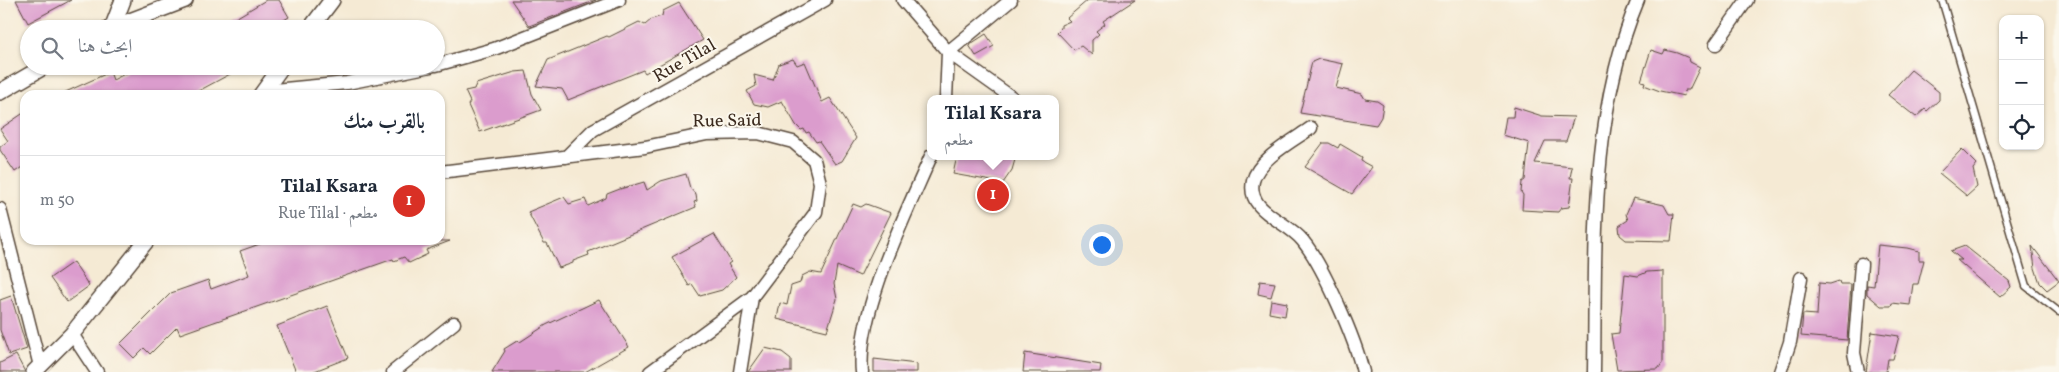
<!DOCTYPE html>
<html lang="ar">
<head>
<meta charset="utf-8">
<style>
	:root { --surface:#fff; --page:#f2f2f3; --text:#1f2937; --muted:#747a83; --line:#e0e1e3; --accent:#d93025 }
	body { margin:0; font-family:Vollkorn,Amiri,serif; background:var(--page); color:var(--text); direction:rtl }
	.controls { position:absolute; right:15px; top:15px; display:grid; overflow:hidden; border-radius:10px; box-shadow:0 1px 4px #0004 }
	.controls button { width:45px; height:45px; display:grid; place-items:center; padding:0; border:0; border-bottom:1px solid var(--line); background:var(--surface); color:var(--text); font:25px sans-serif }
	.you { position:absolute; left:1101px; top:244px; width:18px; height:18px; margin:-12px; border:4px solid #fff; border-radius:50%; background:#1a73e8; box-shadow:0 0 0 8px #1a73e833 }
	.badge { display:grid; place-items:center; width:32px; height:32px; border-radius:50%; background:var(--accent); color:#fff; font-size:16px; font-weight:700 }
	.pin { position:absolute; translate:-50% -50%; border:2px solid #fff; box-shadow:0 1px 5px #0006 }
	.popup { position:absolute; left:927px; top:95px; width:132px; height:65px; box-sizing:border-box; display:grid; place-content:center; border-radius:10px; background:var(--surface); filter:drop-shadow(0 1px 4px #0005); font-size:16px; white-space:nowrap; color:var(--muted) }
	.popup b { font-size:19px; color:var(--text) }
	.popup::after { content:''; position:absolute; left:50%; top:100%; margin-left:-10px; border:10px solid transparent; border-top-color:var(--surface) }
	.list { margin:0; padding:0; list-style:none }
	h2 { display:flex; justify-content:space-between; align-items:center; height:65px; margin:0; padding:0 20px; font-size:21px }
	h2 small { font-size:16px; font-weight:400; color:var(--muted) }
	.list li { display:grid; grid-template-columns:32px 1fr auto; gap:15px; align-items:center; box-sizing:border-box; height:90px; padding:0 20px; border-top:1px solid var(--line) }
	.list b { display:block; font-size:19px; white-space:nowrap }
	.list p { margin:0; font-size:16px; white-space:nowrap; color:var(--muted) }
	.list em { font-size:16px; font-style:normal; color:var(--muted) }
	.icon { flex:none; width:28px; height:28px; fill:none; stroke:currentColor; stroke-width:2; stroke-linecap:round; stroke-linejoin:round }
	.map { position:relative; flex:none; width:2059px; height:372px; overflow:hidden; direction:ltr }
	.search { position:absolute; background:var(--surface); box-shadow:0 1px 4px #0004; left:20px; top:20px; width:425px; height:55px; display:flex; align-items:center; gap:12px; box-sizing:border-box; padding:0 18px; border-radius:28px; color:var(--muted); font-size:19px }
	.panel { position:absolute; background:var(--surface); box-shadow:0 1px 4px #0004; left:20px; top:90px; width:425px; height:155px; border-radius:15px; direction:rtl }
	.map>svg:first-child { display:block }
	.building { fill:#db9ccd }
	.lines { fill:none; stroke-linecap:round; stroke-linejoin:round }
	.service-casing { stroke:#574739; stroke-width:9 }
	.minor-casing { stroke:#574739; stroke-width:15 }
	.tertiary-casing { stroke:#574739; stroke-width:18 }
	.service { stroke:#fff; stroke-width:6 }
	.minor { stroke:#fff; stroke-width:12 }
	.tertiary { stroke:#fff; stroke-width:15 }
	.labels { text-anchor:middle; stroke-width:4; stroke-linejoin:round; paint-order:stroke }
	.street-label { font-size:18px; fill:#3b2a1e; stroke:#fbf7ec }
</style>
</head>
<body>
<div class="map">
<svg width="2059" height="372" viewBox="0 0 2059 372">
	<rect width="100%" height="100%" fill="#fbf7ec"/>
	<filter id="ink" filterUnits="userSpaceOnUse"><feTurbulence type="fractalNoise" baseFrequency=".02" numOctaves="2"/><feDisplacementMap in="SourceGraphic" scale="10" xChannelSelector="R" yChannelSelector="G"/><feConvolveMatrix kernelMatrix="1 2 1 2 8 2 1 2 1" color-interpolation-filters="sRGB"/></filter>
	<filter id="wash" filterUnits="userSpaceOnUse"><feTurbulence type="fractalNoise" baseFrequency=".0096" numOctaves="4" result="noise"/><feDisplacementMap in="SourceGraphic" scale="20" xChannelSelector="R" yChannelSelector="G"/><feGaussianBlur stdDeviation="1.12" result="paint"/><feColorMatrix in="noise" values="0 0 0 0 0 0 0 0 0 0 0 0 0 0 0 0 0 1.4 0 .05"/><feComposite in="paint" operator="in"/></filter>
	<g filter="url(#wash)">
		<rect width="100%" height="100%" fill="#f5ead4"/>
		<g id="blocks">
			<g class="building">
				<path d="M16,0H71L28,23Z"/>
				<path d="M266,0H279L289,17L269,29H217Z"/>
				<path d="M511,0H596L529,26Z"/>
				<path d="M1088,0H1135L1103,21L1105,24L1096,31L1099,34L1092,40V55L1081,46L1074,50L1057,32L1061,28V25L1070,21L1067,18Z"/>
				<path d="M679,3L703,40L645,73L643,70L568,100L562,89L536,86L548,60L607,36L609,37L639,22L645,25L652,19L662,16L663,11Z"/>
				<path d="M986,34L994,46L976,56L969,45Z"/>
				<path d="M1651,50L1663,54L1665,50L1677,53L1689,58L1690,62L1700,67L1689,90H1685L1684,96L1660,91L1644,85L1645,82L1641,81Z"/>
				<path d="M793,59L797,65L805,62L822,102L830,98L856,138L842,161L835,164L819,141L816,142L809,132L806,133L804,129L801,130L796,125L782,101L768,107L754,104L747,91L756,86L754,75L773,80L779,64Z"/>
				<path d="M1319,59L1343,64L1336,88L1362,94L1365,99L1377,101L1383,105L1381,117L1376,125L1300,113L1312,62Z"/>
				<path d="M140,66H245L191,95L188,90L178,95H59L110,72L113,80Z"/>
				<path d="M1911,70L1939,92V100L1927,111L1925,109L1916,117L1888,95Z"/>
				<path d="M526,71L532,94L541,110L480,132L468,105L470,102L465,91L474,89L476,84L515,72Z"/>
				<path d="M1514,107L1542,116L1574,117L1566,141H1545L1535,163L1572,167L1570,178H1573L1569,207L1561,208L1558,212L1522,210L1523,195L1521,192L1522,182L1525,180L1529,143L1503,135L1506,117H1513Z"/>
				<path d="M25,112V165L15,172L0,150V147L8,141L0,129Z"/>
				<path d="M1323,143H1329L1338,148L1340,144L1362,157L1361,161L1372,167L1352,194L1305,167Z"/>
				<path d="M1962,149L1977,164L1973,169L1977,187L1967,196L1939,173Z"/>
				<path d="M957,156H1016L1012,170L1003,183L953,174Z"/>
				<path d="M686,174L690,188L696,195L697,201L694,202L696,207L588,252L589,255L573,261V263L559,268L547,243H544L528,212L564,197L569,204L585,199L588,206L606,198L607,194L620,189L644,182L647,190L661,181Z"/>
				<path d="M1633,198L1664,205L1669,214H1674L1671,241L1626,240L1620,235L1619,226L1628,220L1626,214Z"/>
				<path d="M853,204L861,207L866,204L891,213L860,276L837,266L834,284L837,299L827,331L777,319L780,303L787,305L791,286L800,283L802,276L810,272L821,274Z"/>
				<path d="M714,234L731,262L728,264L736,277L722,290L700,296L692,284L689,286L672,257Z"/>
				<path d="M271,240L450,241L426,250L428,254L409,263L404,257L394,261L393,259L180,334L177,327L150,354L144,348L134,358L120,344L171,293L208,280L211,289L249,275L240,251Z"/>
				<path d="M1878,245L1907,248L1919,251V260H1924L1918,284H1913L1910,305L1892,303L1891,306H1881L1867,294V285L1874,286Z"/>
				<path d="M1965,246L2009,281L2011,287L2000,297L1957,260H1962L1951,251Z"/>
				<path d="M2032,246L2059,281L2047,290L2040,283L2035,268Z"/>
				<path d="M73,262L89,286L67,302L50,278Z"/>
				<path d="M1663,271V362L1658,369L1617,370L1611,334L1619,333L1625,274L1638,276L1647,272Z"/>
				<path d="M1260,281L1275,283L1271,297L1258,294Z"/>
				<path d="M1839,281L1840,284H1851L1847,340L1801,336L1803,314L1817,315L1819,283L1830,284Z"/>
				<path d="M11,296L27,349L9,355L0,330V300Z"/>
				<path d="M599,300L629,347L585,372H492L505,351L504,349L517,341L520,342L546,325Z"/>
				<path d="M1271,300L1287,303L1285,316L1269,313Z"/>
				<path d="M327,306L348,358L312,372H296L277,326Z"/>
				<path d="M1872,332L1899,336L1893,359H1888L1886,372H1866Z"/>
				<path d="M765,348L782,352L791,359V372H748Z"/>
				<path d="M1025,353L1101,365L1100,372H1023Z"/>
				<path d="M16,355L25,372H0V363Z"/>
				<path d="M874,359L917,364V372H874Z"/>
			</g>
		</g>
	</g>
	<g filter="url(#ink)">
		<use href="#blocks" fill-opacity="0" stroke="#574739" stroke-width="1"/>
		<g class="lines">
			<g class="service-casing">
				<path id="service" d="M1942,0L2026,286L2059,312"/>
			</g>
			<g class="minor-casing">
				<g id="minor">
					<path d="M903,0L948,52L946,99"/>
					<path d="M1011,0L948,52L1014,99"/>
					<path d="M1716,44L1747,0"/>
					<path d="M436,65L494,49L619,0"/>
					<path d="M264,91L347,83L431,66"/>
					<path d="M1311,128C1294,140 1258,159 1253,181C1246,212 1288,221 1303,241C1324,267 1355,339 1363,372"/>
					<path d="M566,157L593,130L825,0"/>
					<path d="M440,172L645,147L707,134L758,133L793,142L814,160L820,183L816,212L752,297L650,372"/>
					<path d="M0,209L40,366"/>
					<path d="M72,334L97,372"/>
					<path d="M393,372L454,323"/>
					<path d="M740,372L752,297"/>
					<path d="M862,372C856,313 907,212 931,156"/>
					<path d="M1594,372C1596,248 1589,117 1638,0"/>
					<path d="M1780,372L1790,342L1801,278"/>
					<path d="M1858,372L1854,353L1861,264"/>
				</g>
			</g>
			<g class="tertiary-casing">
				<g id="tertiary">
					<path d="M113,26L123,0"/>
					<path d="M109,29L185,0"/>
					<path d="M310,29L332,0"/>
					<path d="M0,92L45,66"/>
					<path d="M261,95L282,66"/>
					<path d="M34,372L72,334L147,240"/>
				</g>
			</g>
			<use href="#service" class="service"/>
			<use href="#minor" class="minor"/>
			<use href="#tertiary" class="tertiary"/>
		</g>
	</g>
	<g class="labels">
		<g class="street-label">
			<text transform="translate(684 60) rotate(-30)" y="6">Rue Tilal</text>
			<text transform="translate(727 120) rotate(-1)" y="6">Rue Saïd</text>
		</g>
	</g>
</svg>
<div class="controls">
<button>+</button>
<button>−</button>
<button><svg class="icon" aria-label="locate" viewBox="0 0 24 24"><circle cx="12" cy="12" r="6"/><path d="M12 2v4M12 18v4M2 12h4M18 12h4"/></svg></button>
</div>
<div class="you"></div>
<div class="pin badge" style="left:993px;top:195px">1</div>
<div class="popup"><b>Tilal Ksara</b>مطعم</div>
<div class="search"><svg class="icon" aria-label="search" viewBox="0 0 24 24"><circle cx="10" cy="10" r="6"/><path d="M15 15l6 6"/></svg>ابحث هنا</div>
<section class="panel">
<h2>بالقرب منك<small></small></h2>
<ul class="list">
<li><span class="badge">1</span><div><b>Tilal Ksara</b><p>مطعم · Rue Tilal</p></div><em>50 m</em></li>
</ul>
</section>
</div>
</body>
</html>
